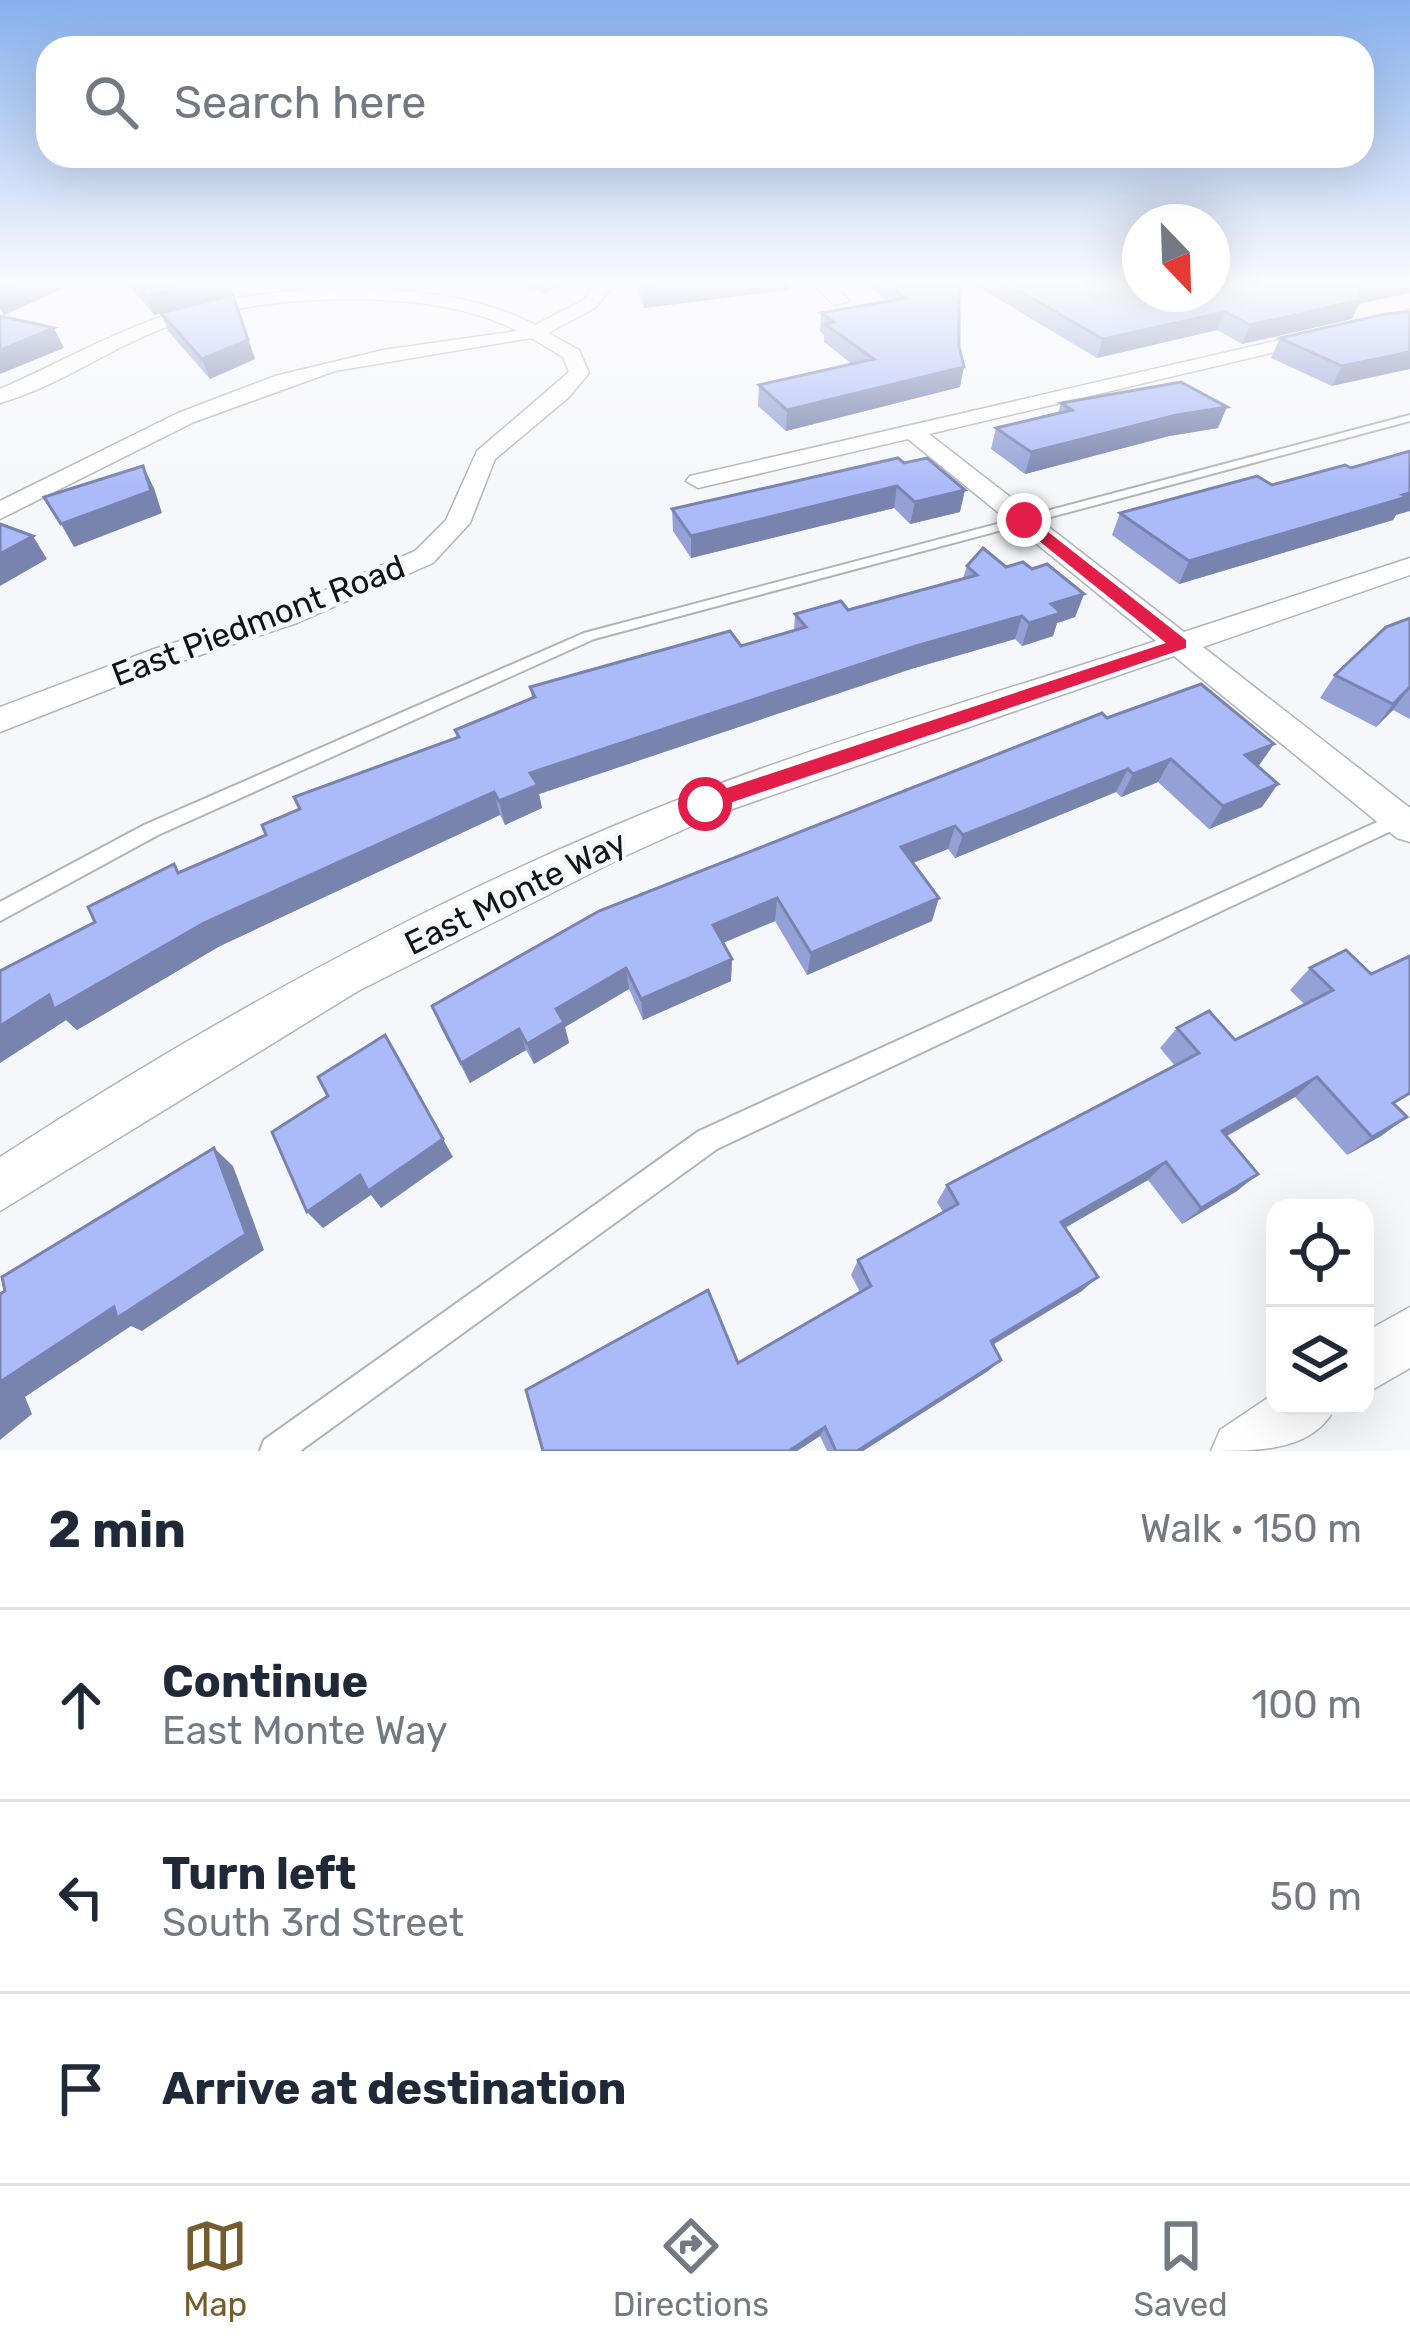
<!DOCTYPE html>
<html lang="en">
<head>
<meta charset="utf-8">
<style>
	:root { --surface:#fff; --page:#f2f2f3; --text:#1f2937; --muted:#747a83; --line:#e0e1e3; --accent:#765b2d }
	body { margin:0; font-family:Rubik,sans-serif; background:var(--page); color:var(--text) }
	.controls { position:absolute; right:36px; bottom:36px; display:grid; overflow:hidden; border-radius:24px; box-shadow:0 12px 48px #0002 }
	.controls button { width:108px; height:108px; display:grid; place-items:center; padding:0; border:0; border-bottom:3px solid var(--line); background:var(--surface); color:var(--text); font:60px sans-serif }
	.compass { position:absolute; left:1122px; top:204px; width:108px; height:108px; border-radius:50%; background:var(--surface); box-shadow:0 12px 48px #0002; rotate:157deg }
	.stop { position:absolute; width:36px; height:36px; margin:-27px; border:9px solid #e11d48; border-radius:50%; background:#fff }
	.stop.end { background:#e11d48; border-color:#fff; box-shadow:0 3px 12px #0008 }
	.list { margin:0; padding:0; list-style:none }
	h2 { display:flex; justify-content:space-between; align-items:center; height:156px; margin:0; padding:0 48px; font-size:51px }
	h2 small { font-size:39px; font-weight:400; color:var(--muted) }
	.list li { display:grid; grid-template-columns:78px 1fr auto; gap:36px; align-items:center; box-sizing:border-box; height:192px; padding:0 48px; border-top:3px solid var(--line) }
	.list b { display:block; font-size:45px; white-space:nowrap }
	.list p { margin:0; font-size:39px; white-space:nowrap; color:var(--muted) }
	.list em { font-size:39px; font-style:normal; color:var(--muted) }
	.icon { flex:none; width:66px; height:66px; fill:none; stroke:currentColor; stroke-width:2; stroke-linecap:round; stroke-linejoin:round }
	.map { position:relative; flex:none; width:1410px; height:1451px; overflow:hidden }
	.search { position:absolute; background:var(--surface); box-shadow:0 12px 48px #0002; left:36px; right:36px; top:36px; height:132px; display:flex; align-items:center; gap:30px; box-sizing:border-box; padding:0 42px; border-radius:36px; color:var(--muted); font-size:45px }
	.sheet { height:732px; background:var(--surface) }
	nav { display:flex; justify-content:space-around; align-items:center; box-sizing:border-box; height:168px; border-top:3px solid var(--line); background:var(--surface); font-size:33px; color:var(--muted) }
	nav a { display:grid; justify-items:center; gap:6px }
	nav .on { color:var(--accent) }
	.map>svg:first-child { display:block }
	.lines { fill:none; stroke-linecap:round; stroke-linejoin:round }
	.lane-casing { stroke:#b1b3b7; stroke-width:4 }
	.street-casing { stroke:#b1b3b7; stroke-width:3 }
	.lane { fill:#fff; fill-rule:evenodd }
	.street { fill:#fff; fill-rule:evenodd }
	.wall { fill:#93a1d6 }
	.shaded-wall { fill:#7883ae }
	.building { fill:#abbbf9; stroke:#7883ae; stroke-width:3 }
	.route { fill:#e11d48 }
	.labels { text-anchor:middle; stroke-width:9; stroke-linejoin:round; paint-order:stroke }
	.street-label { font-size:33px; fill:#131315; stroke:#f6f7fb }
</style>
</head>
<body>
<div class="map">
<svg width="1410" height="1451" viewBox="0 0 1410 1451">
	<rect width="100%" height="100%" fill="#f6f7fb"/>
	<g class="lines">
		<g class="lane-casing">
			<g id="lane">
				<path d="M1410,415V421L594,639L158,835L0,921V902L144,825L584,633Z"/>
				<path d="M1410,807V822L717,1149L300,1451H260L264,1440L699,1131Z"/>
			</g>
		</g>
		<g class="street-casing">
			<g id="street">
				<path d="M597,284H614L595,308L548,333L579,350L589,373L568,398L495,459L470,523L433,563L297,623L176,663L0,732V707L154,649L277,611L415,551L446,520L477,451L569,372L563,357L531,338L335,371L194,422L0,519V501L178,413L275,376L383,350L517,331C433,285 265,294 175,324C115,344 61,386 0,403V389C53,366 104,337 158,318C260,282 439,273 535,325L582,301Z"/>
				<path d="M812,284H831L850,301L835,305Z"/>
				<path d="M1410,310V320L929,434L1184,632L1410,558V575L1203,647L1410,808V842L1397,838L1174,656L718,814L627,855L358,991L0,1211V1157C217,1016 449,889 690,795C840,737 1002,692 1156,641L908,439L698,488L686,481L690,476Z"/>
				<path d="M1410,1307V1368L1365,1394V1332Z"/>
				<path d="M1275,1393V1406H1336C1314,1451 1261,1451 1211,1451L1220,1430Z"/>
			</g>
		</g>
		<use href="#lane" class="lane"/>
		<use href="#street" class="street"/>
	</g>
	<g class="wall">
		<path d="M128,284H230L255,359L210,379L168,331L161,313L154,315Z"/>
		<path d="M518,284H565L544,293Z"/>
		<path d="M637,284H789V290L644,308Z"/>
		<path d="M869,284H959L960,387L786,431L758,406L759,385L852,364L824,342V335L820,331L821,313L886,301Z"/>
		<path d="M973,284H1140L1359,304L1352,319L1242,344L1217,330L1097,358Z"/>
		<path d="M1410,312L1332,386L1271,358L1280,338Z"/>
		<path d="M1061,403L1218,428L1169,436L1025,474L991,449L996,428L1058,413Z"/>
		<path d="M898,458L960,512L910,524L894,508L691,558L673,531L672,509Z"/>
		<path d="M1272,485L1396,515L1393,520L1179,584L1112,535L1120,513Z"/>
		<path d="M967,566L1032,569L1084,594L1075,617L1057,623L1053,636L1022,646L1015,639L911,669L539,794L542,808L505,825L500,815L220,946L77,1030L66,1020L0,1063V970L95,922L179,872L266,835L457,738L455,730L532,698L530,687L741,646L794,630L795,614L848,610L963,578Z"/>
		<path d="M1410,618V719L1393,710L1376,727L1320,698L1335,675Z"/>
		<path d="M1107,718L1259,767L1262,807L1209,829L1158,782L1121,797L1116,792L955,858L948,849L913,863L932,921L807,975L775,921L723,943L732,959L731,981L643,1020L629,989L565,1027L569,1043L534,1064L526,1050L470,1083L441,1028L432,1006Z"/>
		<path d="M1346,950L1395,1105L1407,1117L1381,1136L1347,1155L1295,1097L1227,1136L1237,1191L1182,1224L1148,1180L1065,1228L1082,1291L993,1345L1001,1360L988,1371L863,1451H827L820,1436L797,1451H543L738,1363L860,1292L851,1275L858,1260L943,1212L937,1202L947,1185L1175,1066L1160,1048L1177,1028L1235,1040L1305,1005L1290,990L1310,968Z"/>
	</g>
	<g class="shaded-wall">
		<path d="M23,284H74L4,315L0,308V294Z"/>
		<path d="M196,284H230L233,295L154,315L146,296Z"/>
		<path d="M543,284H565L544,293Z"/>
		<path d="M686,284H789V290L644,308L643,290Z"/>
		<path d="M1374,284H1410V293L1359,304L1352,319L1242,344L1250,325L1359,288Z"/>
		<path d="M233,295L255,359L210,379L202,359Z"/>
		<path d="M1225,312L1217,330L1097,358L1103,339Z"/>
		<path d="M54,328L64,348L0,374V350Z"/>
		<path d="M1410,352V369L1332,386L1342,366Z"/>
		<path d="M964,367L960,387L786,431L787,410Z"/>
		<path d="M1227,407L1218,428L1169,436L1025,474L1031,452L1177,415Z"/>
		<path d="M143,466L154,488L162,513L74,547L61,524Z"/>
		<path d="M897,486L894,508L691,558V536Z"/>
		<path d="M965,490L960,512L910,524L915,502Z"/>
		<path d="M1410,493V511L1396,515L1393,520L1179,584L1189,561Z"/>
		<path d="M33,536L47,559L0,586V554Z"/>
		<path d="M1084,594L1075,617L1057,623L1053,636L1022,646L1029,623L1051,604Z"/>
		<path d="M1022,616L1015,639L911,669L539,794L542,808L505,825L499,801L530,773L916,646Z"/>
		<path d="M1410,687L1393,710L1376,727L1393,704Z"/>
		<path d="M1274,744L1258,767L1245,755Z"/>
		<path d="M1171,759L1158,782L1121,797L1133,774Z"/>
		<path d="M1128,769L1116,792L955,858L963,835Z"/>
		<path d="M1278,784L1262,807L1209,829L1223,806Z"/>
		<path d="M494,792L500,815L220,946L77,1030L66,1020L0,1063V1026L49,995Z"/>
		<path d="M955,826L948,849L895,870L901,847Z"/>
		<path d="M777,898L775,921L713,947V925Z"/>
		<path d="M939,898L932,921L807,975L811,953Z"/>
		<path d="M732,959L731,981L643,1020L641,999Z"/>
		<path d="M626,968L629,989L565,1027L569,1043L534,1064L527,1044L556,1009Z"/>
		<path d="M519,1029L526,1050L470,1083L461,1063Z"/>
		<path d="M1317,1077L1295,1097L1203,1149L1222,1131Z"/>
		<path d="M1407,1117L1381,1136L1347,1155L1372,1137Z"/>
		<path d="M443,1139L453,1157L381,1208L371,1195L323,1228L307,1212L360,1175Z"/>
		<path d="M214,1148L233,1166L264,1250L142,1331L131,1326L25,1397L32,1414L0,1440V1382Z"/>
		<path d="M1166,1162L1148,1180L1047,1238L1061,1222Z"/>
		<path d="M1258,1174L1237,1191L1182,1224L1201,1208Z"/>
		<path d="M1098,1277L1082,1291L978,1353L991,1341Z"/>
		<path d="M1001,1360L988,1371L863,1451H857Z"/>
		<path d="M825,1427L820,1436L797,1451H789Z"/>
	</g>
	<g class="building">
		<path d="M0,284H23L0,294Z"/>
		<path d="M136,284H196L146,296Z"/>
		<path d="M642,284H686L643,290Z"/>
		<path d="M890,284H959V346L964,367L787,410L759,385L874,359L825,324L834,322L821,313L905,298Z"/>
		<path d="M1007,284H1140V294H1212V284H1374L1359,288L1361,300L1250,325L1225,312L1103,339Z"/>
		<path d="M233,295L248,340L202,359L161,313Z"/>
		<path d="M1410,312V352L1342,366L1280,338L1385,314Z"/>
		<path d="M0,316L54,328L0,350Z"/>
		<path d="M1181,382L1227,407L1177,415L1031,452L996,428L1072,410L1061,403Z"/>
		<path d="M1410,451V493L1403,495L1407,497L1189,561L1120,513L1257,476L1272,485L1345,465L1351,468Z"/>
		<path d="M898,458L904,463L927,458L965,490L915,502L897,486L691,536L672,509Z"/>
		<path d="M143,466L151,491L61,524L44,497Z"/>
		<path d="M0,524L33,536L0,554Z"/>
		<path d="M983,548L1006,567L1023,562L1032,569L1047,564L1084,594L1051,604L1061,613L1029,623L1022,616L916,646L530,773L538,785L499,801L494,792L204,923L54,1009L49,995L0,1026V971L95,922L88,907L174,864L178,873L266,835L262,825L300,809L294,797L459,737L455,730L535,697L530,687L730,631L741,646L806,627L795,614L841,601L848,610L977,575L967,566Z"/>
		<path d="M1410,618V687L1393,704L1335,675L1386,627Z"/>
		<path d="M1201,684L1274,744L1245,755L1278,784L1223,806L1171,759L1133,774L1128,769L963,835L955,826L901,847L939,898L811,953L777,898L713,925L732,959L641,999L626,968L556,1009L564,1022L527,1044L519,1029L461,1063L432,1006L599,911L1102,713L1107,718Z"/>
		<path d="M1346,950L1371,974L1410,956V1093L1393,1103L1407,1117L1372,1137L1317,1077L1222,1131L1258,1174L1201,1208L1166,1162L1061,1222L1098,1277L991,1341L1001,1360L857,1451H836L825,1427L789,1451H543L526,1390L708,1290L738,1363L871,1286L858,1260L958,1204L947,1185L1199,1053L1177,1028L1209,1011L1235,1040L1333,990L1310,968Z"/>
		<path d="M385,1035L443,1139L368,1191L360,1175L307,1212L272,1132L328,1096L318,1077Z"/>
		<path d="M214,1148L246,1234L117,1318L114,1307L0,1382V1294L5,1291L2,1277Z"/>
	</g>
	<linearGradient id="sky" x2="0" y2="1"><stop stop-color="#87b0ed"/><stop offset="0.58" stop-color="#fbfbfd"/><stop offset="1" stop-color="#fbfbfd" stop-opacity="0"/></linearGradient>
	<rect width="1410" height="488" fill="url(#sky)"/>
	<path class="route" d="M1018,517H1029L1186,640V648L712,809H697V798L1166,643L1018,524Z"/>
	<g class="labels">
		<g class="street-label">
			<text transform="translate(258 620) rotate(-21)" y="12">East Piedmont Road</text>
			<text transform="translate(515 892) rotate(-26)" y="12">East Monte Way</text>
		</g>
	</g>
</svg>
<div class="controls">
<button><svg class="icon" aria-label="locate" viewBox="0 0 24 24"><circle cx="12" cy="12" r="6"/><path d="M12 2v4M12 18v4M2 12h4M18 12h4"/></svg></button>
<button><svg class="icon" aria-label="layers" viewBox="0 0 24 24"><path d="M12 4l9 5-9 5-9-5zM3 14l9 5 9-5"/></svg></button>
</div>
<svg class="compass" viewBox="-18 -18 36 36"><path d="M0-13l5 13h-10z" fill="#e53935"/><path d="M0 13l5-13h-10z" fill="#747a83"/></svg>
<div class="stop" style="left:705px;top:804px"></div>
<div class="stop end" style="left:1024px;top:520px"></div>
<div class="search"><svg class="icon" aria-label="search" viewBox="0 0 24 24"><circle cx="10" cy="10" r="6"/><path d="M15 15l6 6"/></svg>Search here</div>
</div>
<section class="sheet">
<h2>2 min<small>Walk · 150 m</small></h2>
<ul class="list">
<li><svg class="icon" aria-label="ahead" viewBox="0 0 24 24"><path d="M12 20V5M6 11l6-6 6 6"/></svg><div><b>Continue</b><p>East Monte Way</p></div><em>100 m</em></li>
<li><svg class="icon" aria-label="left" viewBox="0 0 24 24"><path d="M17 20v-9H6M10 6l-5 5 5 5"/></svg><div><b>Turn left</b><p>South 3rd Street</p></div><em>50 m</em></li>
<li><svg class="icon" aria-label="arrive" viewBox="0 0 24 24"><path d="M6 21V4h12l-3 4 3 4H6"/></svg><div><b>Arrive at destination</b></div></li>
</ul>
</section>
<nav>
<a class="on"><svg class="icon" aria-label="map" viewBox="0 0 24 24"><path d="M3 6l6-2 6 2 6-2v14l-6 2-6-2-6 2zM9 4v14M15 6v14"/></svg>Map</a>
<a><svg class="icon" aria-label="directions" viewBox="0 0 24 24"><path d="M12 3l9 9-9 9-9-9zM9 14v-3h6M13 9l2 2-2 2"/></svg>Directions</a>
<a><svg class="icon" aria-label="saved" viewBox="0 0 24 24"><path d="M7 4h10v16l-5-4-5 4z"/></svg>Saved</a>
</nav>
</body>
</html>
